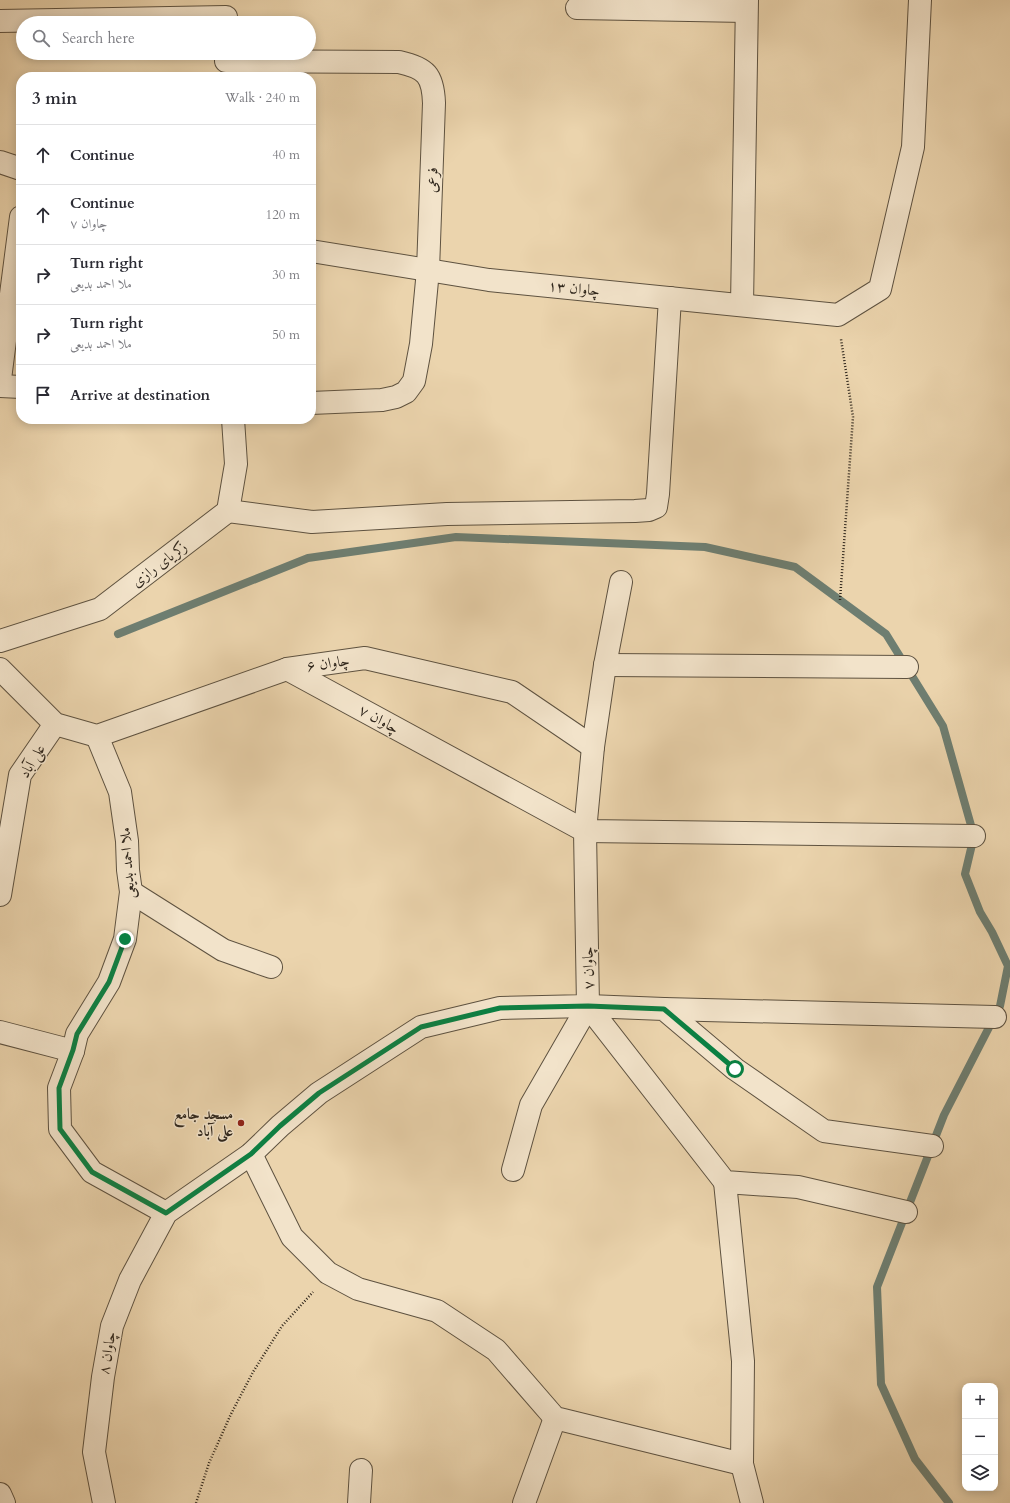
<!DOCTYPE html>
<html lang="en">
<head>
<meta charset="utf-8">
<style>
	:root { --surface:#fff; --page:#f7f7f7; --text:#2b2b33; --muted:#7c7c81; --line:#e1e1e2 }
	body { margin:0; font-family:Cardo,Amiri,serif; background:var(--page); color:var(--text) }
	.controls { position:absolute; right:12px; bottom:12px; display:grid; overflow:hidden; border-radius:8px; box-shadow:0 2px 10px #0003 }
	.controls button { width:36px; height:36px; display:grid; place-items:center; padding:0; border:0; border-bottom:1px solid var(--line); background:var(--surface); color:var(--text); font:20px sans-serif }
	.stop { position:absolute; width:12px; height:12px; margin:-9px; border:3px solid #0b8043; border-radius:50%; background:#fff }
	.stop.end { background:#0b8043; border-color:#fff; box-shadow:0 1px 4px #0008 }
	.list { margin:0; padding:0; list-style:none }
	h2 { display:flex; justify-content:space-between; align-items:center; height:52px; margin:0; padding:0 16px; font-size:17px }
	h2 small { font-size:13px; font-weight:400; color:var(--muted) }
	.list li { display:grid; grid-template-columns:26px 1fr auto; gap:12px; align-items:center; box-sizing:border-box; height:60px; padding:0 16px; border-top:1px solid var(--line) }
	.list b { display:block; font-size:15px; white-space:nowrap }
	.list p { margin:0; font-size:13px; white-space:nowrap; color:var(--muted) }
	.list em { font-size:13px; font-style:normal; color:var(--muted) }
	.icon { flex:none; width:22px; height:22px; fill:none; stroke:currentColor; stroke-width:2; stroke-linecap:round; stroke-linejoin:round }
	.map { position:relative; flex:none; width:1010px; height:1503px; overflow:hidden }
	.search { position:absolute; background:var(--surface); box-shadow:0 2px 10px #0003; left:16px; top:16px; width:300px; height:44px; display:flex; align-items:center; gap:10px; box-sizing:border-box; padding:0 14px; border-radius:22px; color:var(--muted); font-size:15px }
	.panel { position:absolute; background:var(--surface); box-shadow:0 2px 10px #0003; left:16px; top:72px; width:300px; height:352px; border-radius:16px }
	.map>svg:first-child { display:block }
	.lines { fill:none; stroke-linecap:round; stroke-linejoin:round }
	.stream { stroke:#6e7e71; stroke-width:8 }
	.street-casing { stroke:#5e5240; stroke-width:24 }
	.path { stroke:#2f261c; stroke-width:2.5; stroke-dasharray:1 2; stroke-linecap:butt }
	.street { stroke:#f2e3ca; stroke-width:22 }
	.route { stroke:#0b8043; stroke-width:5 }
	.poi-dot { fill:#8f2418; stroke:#f2e3ca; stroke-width:1.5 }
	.labels { text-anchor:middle; stroke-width:3; stroke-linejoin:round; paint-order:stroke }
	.street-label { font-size:15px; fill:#2f261c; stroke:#f2e3ca }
	.poi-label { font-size:15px; font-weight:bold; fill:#2f261c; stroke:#f2e3ca; text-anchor:end }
</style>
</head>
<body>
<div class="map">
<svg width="1010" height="1503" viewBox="0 0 1010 1503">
	<rect width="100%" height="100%" fill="#ebd4ad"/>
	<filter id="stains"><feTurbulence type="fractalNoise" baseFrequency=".005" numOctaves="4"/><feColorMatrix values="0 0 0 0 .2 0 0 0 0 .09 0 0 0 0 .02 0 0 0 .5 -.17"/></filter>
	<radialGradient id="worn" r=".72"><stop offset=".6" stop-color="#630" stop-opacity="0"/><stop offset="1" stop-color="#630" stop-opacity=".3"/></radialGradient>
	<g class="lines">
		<path class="stream" d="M118,634L308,558L456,537L705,547L795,567L886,634L943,726L974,836L965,874L980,912L992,932L1008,966L1000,1006L944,1115L877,1287L881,1384L915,1459L949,1503"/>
		<g class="street-casing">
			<g id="street">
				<path d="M577,8L746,11"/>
				<path d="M0,21L226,17"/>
				<path d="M226,61L399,62C426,68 433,75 434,103L428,270L421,344L414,381L406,392L396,397L382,400L311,403"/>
				<path d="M0,162L21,169"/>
				<path d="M311,251L489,280L838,315L880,289L913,147L920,0"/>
				<path d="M742,305L747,0"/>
				<path d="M0,379L21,217"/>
				<path d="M0,386L21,387"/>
				<path d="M228,511L312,522L447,514L635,511L649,510L656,507L658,494L670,298"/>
				<path d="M621,582L605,665L593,747L585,831L974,836"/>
				<path d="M0,641L100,609L228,511L236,464L233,419"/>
				<path d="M605,665L907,667"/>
				<path d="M0,669L55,724L97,736L287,669L365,658L512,692L593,747"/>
				<path d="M97,736L120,792L127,841L128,870L131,892L125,939L109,982L77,1034L73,1051L59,1088L60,1129L92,1172L166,1213"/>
				<path d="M131,892L223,950L271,967"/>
				<path d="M0,895L20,775L55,724"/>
				<path d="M588,1006L725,1182L798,1187L906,1212"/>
				<path d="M588,1006L664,1009L735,1069L824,1131L932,1146"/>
				<path d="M664,1009L995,1017"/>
				<path d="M0,1032L73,1051"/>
				<path d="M251,1154L292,1237L328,1273L358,1289L437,1311L496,1350L555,1418L742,1464"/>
				<path d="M513,1170L531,1105L588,1006"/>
				<path d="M725,1182L743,1361L742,1464L752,1503"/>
				<path d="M0,1494L4,1503"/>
				<path d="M104,1503L94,1452L103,1377L112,1326L130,1280L166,1213L251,1154L280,1126L319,1093L421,1027L500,1008L588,1006L585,831L287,669"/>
				<path d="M359,1503L361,1470"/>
				<path d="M524,1503L555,1418"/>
			</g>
		</g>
		<g class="path">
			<path d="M840,600L853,417L841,339"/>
			<path d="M196,1503L209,1463L231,1414L253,1372L282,1326L313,1292"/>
		</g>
		<use href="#street" class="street"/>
	</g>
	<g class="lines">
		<path class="route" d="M125,939L109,982L77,1034L73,1050L59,1088L60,1129L92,1172L166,1213L251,1154L280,1126L319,1093L421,1027L500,1008L588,1006L664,1009L735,1069"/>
	</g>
	<circle class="poi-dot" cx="241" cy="1123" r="4"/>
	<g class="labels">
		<g class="street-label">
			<text transform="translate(432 180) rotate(-88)" y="5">فرعی</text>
			<text transform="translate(574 288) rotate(6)" y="5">چاوان ۱۳</text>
			<text transform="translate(159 564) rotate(-37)" y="5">زکریای رازی</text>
			<text transform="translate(328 663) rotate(-8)" y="5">چاوان ۶</text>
			<text transform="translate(379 719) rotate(29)" y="5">چاوان ۷</text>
			<text transform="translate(32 761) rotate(-59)" y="5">علی آباد</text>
			<text transform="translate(127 863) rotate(-94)" y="5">ملا احمد بدیعی</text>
			<text transform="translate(588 968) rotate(-91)" y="5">چاوان ۷</text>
			<text transform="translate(107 1353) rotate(-80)" y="5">چاوان ۸</text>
		</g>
		<g class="poi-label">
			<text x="233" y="1119">مسجد جامع<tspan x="233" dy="17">علی آباد</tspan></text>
		</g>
	</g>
	<rect width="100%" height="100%" filter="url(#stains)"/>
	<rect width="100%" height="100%" fill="url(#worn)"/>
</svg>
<div class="controls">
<button>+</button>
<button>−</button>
<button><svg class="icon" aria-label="layers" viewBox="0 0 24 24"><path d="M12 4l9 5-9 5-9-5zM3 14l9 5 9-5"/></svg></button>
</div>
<div class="stop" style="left:735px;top:1069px"></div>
<div class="stop end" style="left:125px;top:939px"></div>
<div class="search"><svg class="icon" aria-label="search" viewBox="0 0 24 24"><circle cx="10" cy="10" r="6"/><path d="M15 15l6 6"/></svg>Search here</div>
<section class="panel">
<h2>3 min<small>Walk · 240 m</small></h2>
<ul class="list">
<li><svg class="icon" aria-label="ahead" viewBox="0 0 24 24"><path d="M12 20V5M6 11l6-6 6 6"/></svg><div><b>Continue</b></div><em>40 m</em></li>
<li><svg class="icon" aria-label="ahead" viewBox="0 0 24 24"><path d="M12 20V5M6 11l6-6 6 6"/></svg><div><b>Continue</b><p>چاوان ۷</p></div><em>120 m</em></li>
<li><svg class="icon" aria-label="right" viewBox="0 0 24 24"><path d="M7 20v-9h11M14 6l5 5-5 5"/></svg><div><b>Turn right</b><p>ملا احمد بدیعی</p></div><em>30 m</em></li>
<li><svg class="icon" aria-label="right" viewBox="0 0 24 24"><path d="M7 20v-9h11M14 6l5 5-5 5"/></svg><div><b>Turn right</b><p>ملا احمد بدیعی</p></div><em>50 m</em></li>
<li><svg class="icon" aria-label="arrive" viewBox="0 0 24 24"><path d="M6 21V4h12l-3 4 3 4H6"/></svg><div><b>Arrive at destination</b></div></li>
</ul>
</section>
</div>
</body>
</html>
